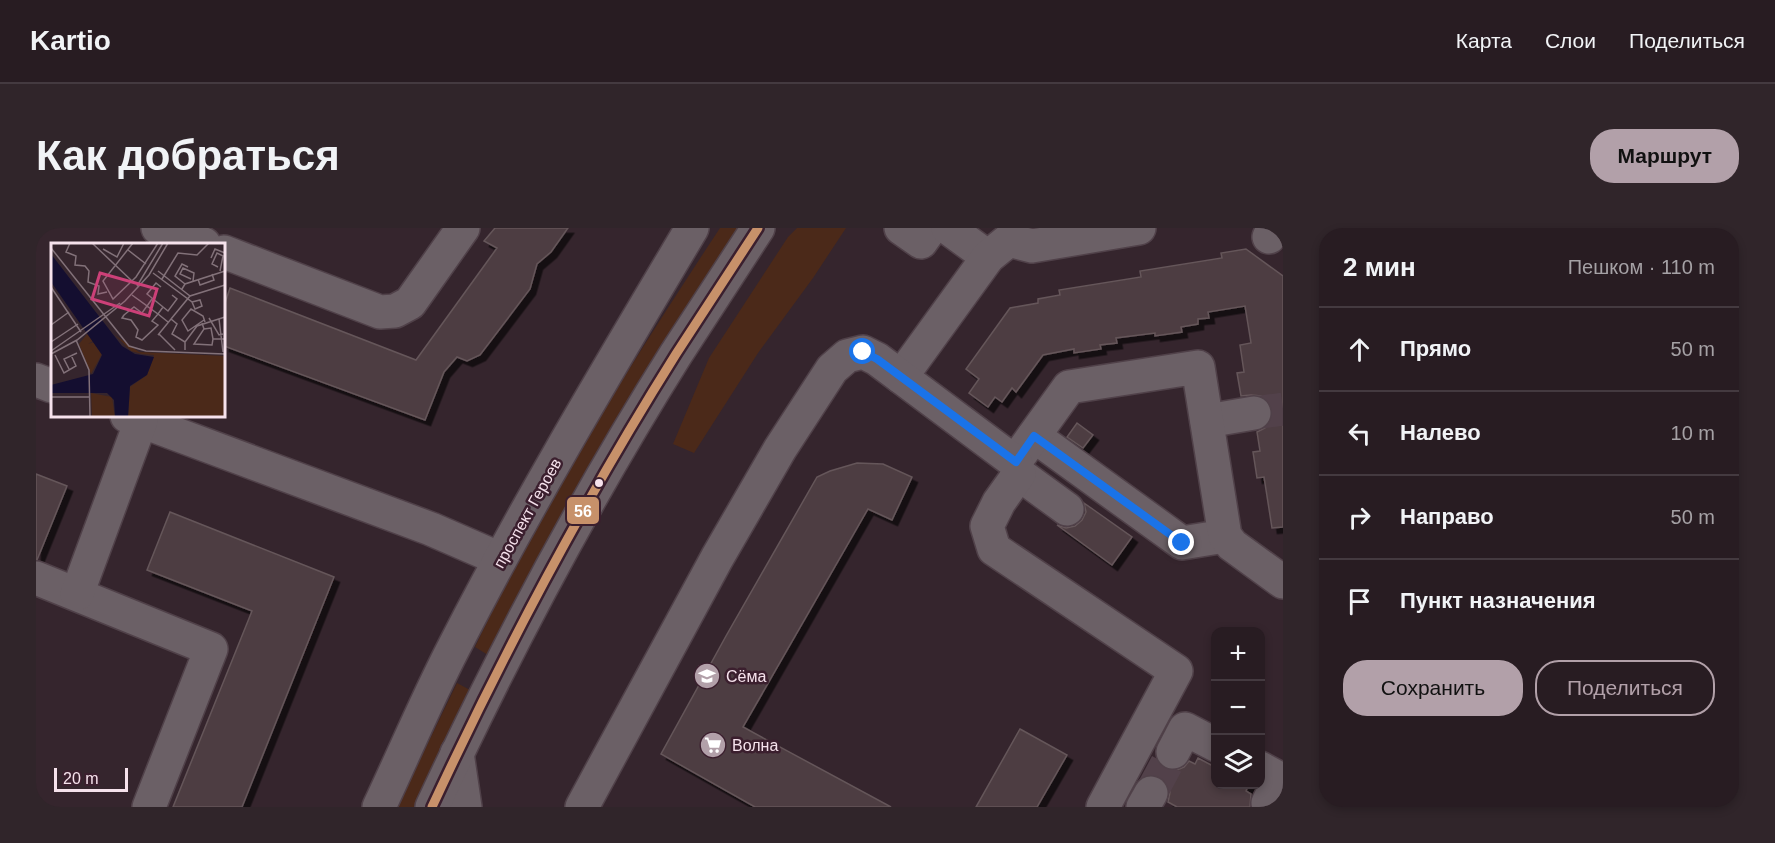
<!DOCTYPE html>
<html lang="ru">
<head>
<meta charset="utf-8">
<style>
	:root { --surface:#281c22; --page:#30252a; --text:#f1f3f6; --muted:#a5a1a5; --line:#443a40; --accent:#b2a0a9 }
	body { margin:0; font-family:Arial,sans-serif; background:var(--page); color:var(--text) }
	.controls { position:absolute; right:18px; bottom:18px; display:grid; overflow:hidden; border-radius:12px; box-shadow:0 3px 9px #0003 }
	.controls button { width:54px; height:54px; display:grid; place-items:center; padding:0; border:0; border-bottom:2px solid var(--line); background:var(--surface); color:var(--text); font:30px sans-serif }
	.scale { position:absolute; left:18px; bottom:15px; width:74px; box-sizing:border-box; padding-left:6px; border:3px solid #f6e2ec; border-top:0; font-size:16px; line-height:21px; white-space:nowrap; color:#f6e2ec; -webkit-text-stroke:4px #3b1f2e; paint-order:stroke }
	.stop { position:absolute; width:18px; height:18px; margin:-14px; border:4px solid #1a73e8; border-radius:50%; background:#fff }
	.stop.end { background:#1a73e8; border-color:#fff; box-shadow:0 2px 6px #0008 }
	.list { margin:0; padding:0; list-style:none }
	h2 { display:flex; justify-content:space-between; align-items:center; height:78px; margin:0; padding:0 24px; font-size:26px }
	h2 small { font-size:20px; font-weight:400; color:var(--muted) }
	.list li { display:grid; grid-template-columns:39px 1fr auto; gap:18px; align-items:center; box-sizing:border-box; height:84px; padding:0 24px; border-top:2px solid var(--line) }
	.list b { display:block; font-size:22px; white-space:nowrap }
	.list em { font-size:20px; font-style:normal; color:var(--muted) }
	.actions { display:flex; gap:12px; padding:18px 24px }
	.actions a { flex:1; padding:14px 0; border:2px solid var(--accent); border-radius:24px; text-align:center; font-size:21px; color:var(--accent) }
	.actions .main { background:var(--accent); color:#111 }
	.icon { flex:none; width:33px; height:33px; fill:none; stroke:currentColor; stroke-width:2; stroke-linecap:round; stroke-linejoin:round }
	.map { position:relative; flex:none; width:1247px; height:579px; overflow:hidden; border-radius:24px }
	header { display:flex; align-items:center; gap:36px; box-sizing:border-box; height:84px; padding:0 30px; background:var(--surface); border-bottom:2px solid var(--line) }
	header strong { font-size:28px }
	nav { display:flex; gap:33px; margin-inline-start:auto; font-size:21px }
	.intro { display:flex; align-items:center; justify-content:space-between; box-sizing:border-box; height:144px; padding:0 36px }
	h1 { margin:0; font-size:42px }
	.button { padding:15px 27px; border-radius:24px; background:var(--accent); color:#111; font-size:21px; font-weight:700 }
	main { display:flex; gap:36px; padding:0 36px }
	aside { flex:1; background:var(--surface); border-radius:24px; box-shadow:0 3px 9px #0003 }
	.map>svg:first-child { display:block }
	.green { fill:#4b2919 }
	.building { fill:#4e3e42; stroke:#65565a; stroke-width:1.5; filter:url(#shadow) }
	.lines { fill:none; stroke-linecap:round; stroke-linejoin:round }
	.minor-tunnel { stroke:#52414a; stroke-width:33; stroke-dasharray:33 16; stroke-linecap:butt }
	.minor-casing { stroke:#504149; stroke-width:36 }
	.minor { stroke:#6b6066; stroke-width:33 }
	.bus-1-casing { stroke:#3b1f2e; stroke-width:14 }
	.bus-1 { stroke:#c7916a; stroke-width:9 }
	.route { stroke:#1a73e8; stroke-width:8 }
	.bus-dot { fill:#f6e2ec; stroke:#3b1f2e; stroke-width:2 }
	.labels { text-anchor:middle; stroke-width:5; stroke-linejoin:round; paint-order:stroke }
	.street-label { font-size:16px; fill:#f6e2ec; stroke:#3b1f2e }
	.poi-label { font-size:16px; fill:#f6e2ec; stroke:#3b1f2e; text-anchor:start }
	.inset-road { fill:none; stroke:#827179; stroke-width:1.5 }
	.view { fill:#cc4078; fill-opacity:0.15; stroke:#cc4078; stroke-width:3 }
	.inset-edge { fill:none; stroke:#f6e2ec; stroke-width:3 }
	.line-badge { stroke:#3b1f2e; stroke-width:2 }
	.badge-label { font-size:16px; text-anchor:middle; font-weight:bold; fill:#fff }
</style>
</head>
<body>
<header>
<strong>Kartio</strong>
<nav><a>Карта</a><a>Слои</a><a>Поделиться</a></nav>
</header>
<div class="intro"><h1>Как добраться</h1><a class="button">Маршрут</a></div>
<main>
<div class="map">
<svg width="1247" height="579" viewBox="0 0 1247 579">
	<defs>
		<filter id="shadow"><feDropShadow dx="5.5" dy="5.5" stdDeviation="0" flood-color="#0009"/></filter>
	</defs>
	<rect width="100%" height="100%" fill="#35252d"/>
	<g class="green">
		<path d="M684,0H702C653,75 604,151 558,229C520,293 486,360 452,427L439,419C508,273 595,135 684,0Z"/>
		<path d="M761,0H810L777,50L722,125L658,225L637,216L673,130L752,9Z"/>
		<path d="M421,455L434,462L378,579H361Z"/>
	</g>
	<g class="building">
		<path d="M459,0H532L515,24L501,36L494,61L444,127L431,133L421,129L408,144L389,192L188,118V78L194,60L380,132L461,20L448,13Z"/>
		<path d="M1210,21L1247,48V299L1236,300L1228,249L1221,250L1217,224L1224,223L1221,204L1229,200L1235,192L1236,181L1232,173L1225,168L1215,167L1205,168L1201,145L1208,144L1204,117L1215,115L1209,78L1172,84L1173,90L1162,91V96L1145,99L1146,104L1119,108V105L1080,110L1081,115L1064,117L1065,121L1038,125V121L1007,127L980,164L976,160L966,174L959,169L952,179L933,165L943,151L930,141L974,80L1002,75V71L1024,67L1023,62L1105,49L1104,43L1186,30L1185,25Z"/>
		<path d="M1041,195L1057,207L1047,220L1031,209Z"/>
		<path d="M821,235L847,236L876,249L856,292L832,281L707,499L855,579H719L625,526L690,408L781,249L794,243Z"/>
		<path d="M0,246L31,258L1,332H0Z"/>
		<path d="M1048,275L1096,309L1076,337L1021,297L1030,300L1039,298L1046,292L1050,284Z"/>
		<path d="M134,284L298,349L206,579H137L216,383L111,342Z"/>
		<path d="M984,501L1031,527L1001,579H940Z"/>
		<path d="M1162,530L1179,539V556H1213L1210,563L1215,566L1214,579H1141L1132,574L1134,564L1131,556L1125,549L1116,547L1122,535L1129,541L1138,543L1148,539L1153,533L1159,536Z"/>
	</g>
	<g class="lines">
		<g class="minor-tunnel">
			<path d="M1218,185L1247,181"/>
			<path d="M1115,565L1137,524"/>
		</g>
		<g class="minor-casing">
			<g id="minor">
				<path d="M122,0L168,16"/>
				<path d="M865,0L885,14L895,0"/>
				<path d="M912,0L952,29"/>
				<path d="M1233,9L1240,0"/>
				<path d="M188,24L344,84L359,83L374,75L427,0"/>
				<path d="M865,149L952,29L973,12L996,18L1103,0"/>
				<path d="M0,152L16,158"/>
				<path d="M107,188L105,193L395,301L464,331"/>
				<path d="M1171,193L1218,185"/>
				<path d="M998,208L1146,315L1189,308"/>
				<path d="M979,234L1033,159L1162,139L1189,308L1196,317L1247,354"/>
				<path d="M983,246L1031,281"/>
				<path d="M0,350L175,421L113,579"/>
				<path d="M41,366L105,193L91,188"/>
				<path d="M1137,524L1149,501L1180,517"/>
				<path d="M421,525L429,579"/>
				<path d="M1224,540L1244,551L1232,575"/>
				<path d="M343,579C368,526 391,471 418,419C491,276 574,138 656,0"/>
				<path d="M396,579C468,424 549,271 640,126C667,84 695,42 722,0"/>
				<path d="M546,579L681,330L744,221L796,141L811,128L827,124L841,131L979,234L983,246L963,274L951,298L958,321L1140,443L1067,579"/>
				<path d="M1107,579L1115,565"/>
			</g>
		</g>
		<use href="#minor" class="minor"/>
		<g class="bus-1-casing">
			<path id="bus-1" d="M396,579C468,424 549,271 640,126C667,84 695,42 722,0"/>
		</g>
		<use href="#bus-1" class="bus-1"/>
	</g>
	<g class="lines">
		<path class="route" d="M827,124L841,131L980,234L998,208L1146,315"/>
	</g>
	<defs>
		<g id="school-disc" transform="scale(1.35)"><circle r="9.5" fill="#b2a0a9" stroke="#3b1f2e"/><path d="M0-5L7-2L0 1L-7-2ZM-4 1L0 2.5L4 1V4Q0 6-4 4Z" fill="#fff"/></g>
		<g id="supermarket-disc" transform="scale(1.35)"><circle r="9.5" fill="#b2a0a9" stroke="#3b1f2e"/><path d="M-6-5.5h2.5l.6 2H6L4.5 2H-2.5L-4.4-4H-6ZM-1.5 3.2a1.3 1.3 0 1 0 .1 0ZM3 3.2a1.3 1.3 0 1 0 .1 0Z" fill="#fff"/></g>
	</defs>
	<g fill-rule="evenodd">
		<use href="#school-disc" x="671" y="448"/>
		<use href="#supermarket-disc" x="677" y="517"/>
	</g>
	<circle class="bus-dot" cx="563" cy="255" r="5"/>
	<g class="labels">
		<g class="street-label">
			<text transform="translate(491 285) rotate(-61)" y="6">проспект Героев</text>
		</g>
		<g class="poi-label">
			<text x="690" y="454">Сёма</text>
			<text x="696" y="523">Волна</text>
		</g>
	</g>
	<g transform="translate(15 15)">
		<rect width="174" height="174" fill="#35252d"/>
		<path d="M37,90L42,98L37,101L43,99L51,111L40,131L28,101ZM64,92L88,109L174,113V174H77L79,144L96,132L103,112L91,111L80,108ZM40,150L61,154L64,174H41Z" fill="#4b2919"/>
		<path d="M0,11L71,103L84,111L103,114L96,132L79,143L77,174H64L63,157L56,150H0V142L42,131L51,112L0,39Z" fill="#140e30"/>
		<path class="inset-road" d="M19,0L15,9L25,13L24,22L34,23L38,28L37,39L48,43L47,51L56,49M41,0L81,38M82,0L52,38L62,56L85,34L107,0M0,5L78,103L95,108L174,111M52,6L66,14L73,0M77,7L95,21M160,15L164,6L174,10M167,24L161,21L166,10L172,13L169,28M107,28L139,53M102,30L141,59L144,66L151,63L149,57L141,59M111,36L127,10L146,12L158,0M140,36L129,31L132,25L143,30L142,38M147,36L149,42L163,37L161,31M134,41L124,33L131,21L137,24M86,43L112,0M0,44L30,89M110,44L105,40L96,51L117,68L126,56L121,52M131,46L134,41L174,28M101,56L96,63L107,71L112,64M73,72L71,75L80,77L87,87L85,94L91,97L107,82L101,78L107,71L117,79M73,72L83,64L91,70L96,63L81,52M158,75L168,92L172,91M120,76L139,53L174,42M168,76L172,109M153,77L137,88L131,77L140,66L152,73L154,79M151,80L153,86L143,101L161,102L162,96H173M0,82L18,69M153,86L160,85L162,96M108,91L124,107M107,92L120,76L126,81L121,91L134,99M25,97L38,127L39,174M0,99L27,81M134,107V99L146,83L174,74M0,108L69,60M0,111L26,97L74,58L98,32L117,0M4,112L13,130L25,123L20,112M18,126L13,116L26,110M0,154H38"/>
		<path class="view" d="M49,30L106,46L98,73L41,56Z"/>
		<rect width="174" height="174" class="inset-edge"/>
	</g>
	<rect class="line-badge" x="530" y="268" width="34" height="29" rx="6" fill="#c7916a"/>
	<g class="badge-label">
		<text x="547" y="289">56</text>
	</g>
</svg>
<div class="controls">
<button>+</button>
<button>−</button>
<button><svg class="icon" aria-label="layers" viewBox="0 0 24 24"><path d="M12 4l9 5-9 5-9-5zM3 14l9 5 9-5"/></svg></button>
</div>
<div class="scale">20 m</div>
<div class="stop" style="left:827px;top:124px"></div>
<div class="stop end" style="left:1146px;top:315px"></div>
</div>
<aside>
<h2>2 мин<small>Пешком · 110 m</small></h2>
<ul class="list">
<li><svg class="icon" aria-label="ahead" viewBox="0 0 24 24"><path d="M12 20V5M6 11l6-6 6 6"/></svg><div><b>Прямо</b></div><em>50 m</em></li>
<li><svg class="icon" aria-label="left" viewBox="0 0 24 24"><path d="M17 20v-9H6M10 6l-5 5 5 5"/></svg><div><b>Налево</b></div><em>10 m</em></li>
<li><svg class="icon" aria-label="right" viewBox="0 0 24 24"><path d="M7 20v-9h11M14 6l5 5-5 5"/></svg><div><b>Направо</b></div><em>50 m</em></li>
<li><svg class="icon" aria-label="arrive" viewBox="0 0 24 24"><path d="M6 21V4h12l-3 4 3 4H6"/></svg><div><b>Пункт назначения</b></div></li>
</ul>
<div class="actions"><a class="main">Сохранить</a><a>Поделиться</a></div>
</aside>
</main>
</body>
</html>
